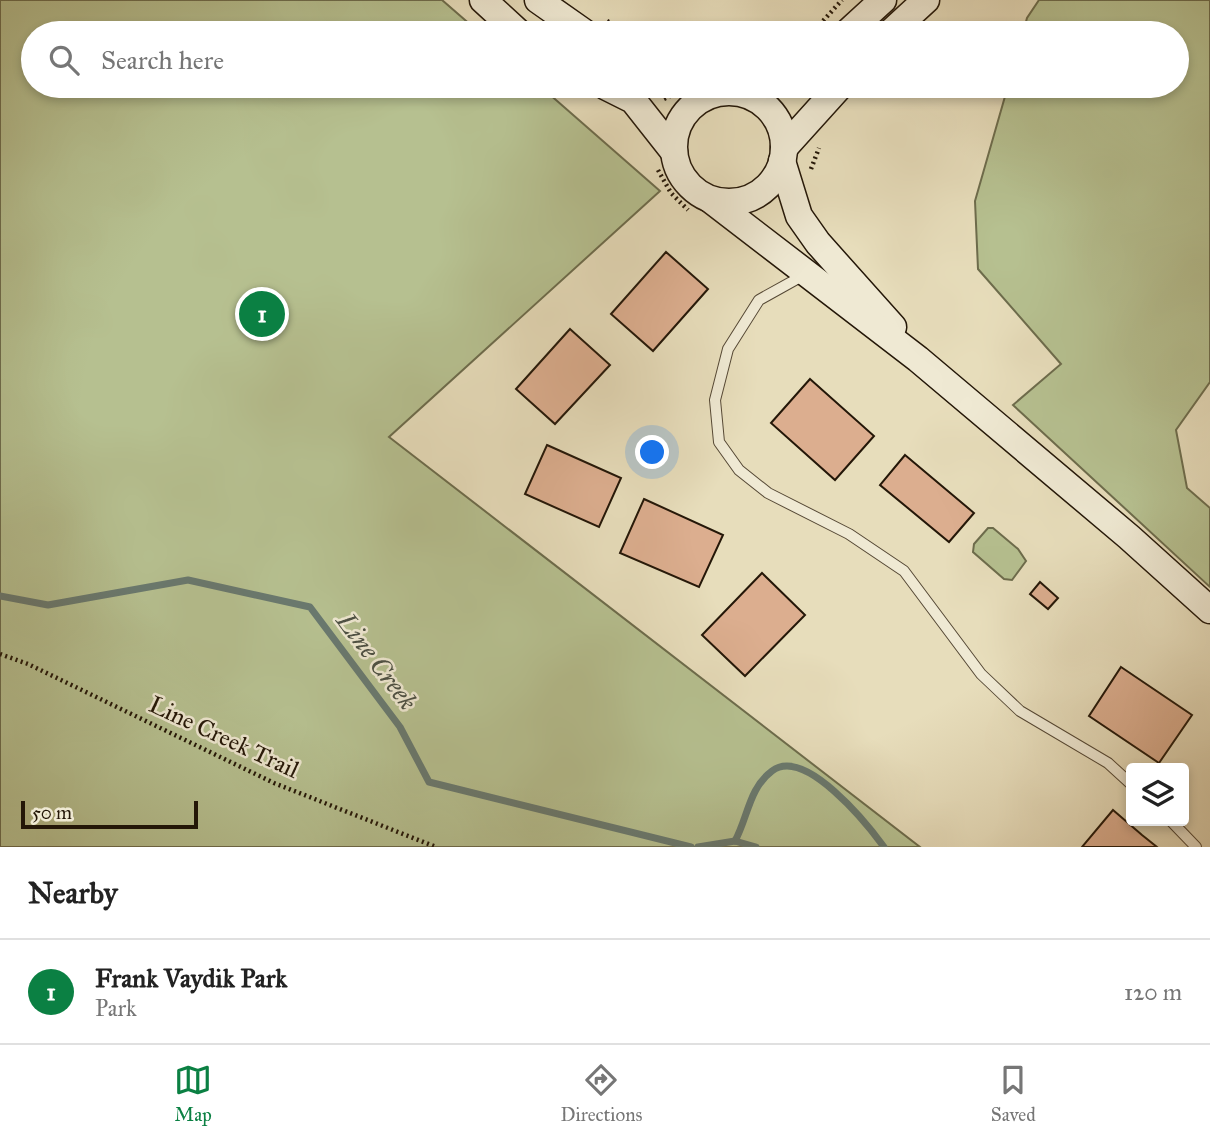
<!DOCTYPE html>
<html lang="en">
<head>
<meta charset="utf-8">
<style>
	:root { --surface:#fff; --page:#f6f6f6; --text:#222; --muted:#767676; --line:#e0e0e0; --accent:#0b8043 }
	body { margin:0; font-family:"IM FELL Great Primer",serif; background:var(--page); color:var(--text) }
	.controls { position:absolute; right:21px; bottom:21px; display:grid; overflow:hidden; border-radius:7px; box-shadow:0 4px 10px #0003 }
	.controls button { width:63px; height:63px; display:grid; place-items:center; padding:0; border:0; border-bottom:2px solid var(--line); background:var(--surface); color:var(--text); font:35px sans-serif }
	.scale { position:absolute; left:21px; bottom:18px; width:177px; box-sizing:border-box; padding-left:7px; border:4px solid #241708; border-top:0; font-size:19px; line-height:24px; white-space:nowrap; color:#241708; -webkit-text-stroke:5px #efe9d3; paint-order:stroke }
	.you { position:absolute; left:653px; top:453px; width:24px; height:24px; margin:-18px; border:5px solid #fff; border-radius:50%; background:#1a73e8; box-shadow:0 0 0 10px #1a73e833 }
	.badge { display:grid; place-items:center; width:46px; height:46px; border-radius:50%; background:var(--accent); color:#fff; font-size:23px; font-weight:700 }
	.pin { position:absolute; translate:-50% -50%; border:4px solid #fff; box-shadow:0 2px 7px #0006 }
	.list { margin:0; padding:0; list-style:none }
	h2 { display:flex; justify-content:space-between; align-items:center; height:91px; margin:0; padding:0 28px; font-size:30px }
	h2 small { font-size:23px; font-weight:400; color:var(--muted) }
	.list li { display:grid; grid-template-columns:46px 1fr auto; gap:21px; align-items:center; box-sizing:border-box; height:105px; padding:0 28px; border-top:2px solid var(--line) }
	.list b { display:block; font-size:26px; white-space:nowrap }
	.list p { margin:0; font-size:23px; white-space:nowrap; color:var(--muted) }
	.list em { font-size:23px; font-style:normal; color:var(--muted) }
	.icon { flex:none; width:38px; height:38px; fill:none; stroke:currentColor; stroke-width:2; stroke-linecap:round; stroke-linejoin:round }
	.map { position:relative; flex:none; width:1210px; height:847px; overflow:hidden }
	.search { position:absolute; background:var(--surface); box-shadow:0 4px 10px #0003; left:21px; right:21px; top:21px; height:77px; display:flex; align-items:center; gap:18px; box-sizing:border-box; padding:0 24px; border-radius:38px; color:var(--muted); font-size:26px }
	.sheet { height:196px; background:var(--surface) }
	nav { display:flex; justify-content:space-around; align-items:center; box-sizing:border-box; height:98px; border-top:2px solid var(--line); background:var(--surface); font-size:19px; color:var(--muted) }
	nav a { display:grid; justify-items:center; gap:4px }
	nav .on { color:var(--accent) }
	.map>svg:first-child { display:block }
	.green { fill:#b6c090; stroke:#6d6c4c; stroke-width:2 }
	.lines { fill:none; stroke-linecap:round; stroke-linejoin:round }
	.stream { stroke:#69796f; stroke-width:7 }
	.building { fill:#dcae8f; stroke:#241708; stroke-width:2 }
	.service-casing { stroke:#554835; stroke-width:12 }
	.secondary-casing { stroke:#241708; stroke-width:29 }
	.path { stroke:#241708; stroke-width:4.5; stroke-dasharray:2 3.5; stroke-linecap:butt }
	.service { stroke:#efe9d3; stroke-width:10 }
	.secondary { stroke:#efe9d3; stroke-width:26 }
	.labels { text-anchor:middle; stroke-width:5; stroke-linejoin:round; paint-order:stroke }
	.street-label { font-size:24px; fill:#241708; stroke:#efe9d3 }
	.water-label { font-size:26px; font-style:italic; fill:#4c5044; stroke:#efe9d3 }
</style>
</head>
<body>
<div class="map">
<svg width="1210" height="847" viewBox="0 0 1210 847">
	<rect width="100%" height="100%" fill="#e7ddbb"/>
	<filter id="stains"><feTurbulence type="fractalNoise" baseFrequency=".00286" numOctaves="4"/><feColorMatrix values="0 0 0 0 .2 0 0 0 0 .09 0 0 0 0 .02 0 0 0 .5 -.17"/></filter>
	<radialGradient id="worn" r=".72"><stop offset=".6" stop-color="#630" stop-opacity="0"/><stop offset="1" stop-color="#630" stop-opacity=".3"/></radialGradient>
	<g class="green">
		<path d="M0,0H442L480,33H33V86H540L660,191L389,437L920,847H0Z"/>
		<path d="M1039,0H1210V382L1176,430L1187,488L1210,508V587L1013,405L1061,364L978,269L975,201L1008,86H1177V33H1023L1027,18Z"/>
		<path d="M988,528H993L1018,549L1026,561L1012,580L1004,579L973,552L974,544Z"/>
	</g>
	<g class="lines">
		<g class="stream">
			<path d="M0,596L48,605L188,580L310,607L400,727L429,782L691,847"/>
			<path d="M735,841C748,817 749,788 772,771C805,746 868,825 884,847"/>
			<path d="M698,847L735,841L756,847"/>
		</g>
	</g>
	<g class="building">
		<path d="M666,252L708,289L653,351L611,314Z"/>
		<path d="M570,329L610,365L555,424L516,389Z"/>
		<path d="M810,379L874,436L835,480L771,423Z"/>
		<path d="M547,445L621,478L599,527L525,494Z"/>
		<path d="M905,455L974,513L949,542L880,485Z"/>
		<path d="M644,499L723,535L699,587L620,553Z"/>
		<path d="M762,573L805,615L745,676L702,635Z"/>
		<path d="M1040,582L1058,598L1048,609L1030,594Z"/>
		<path d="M1121,667L1192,715L1159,763L1089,716Z"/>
		<path d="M1113,810L1142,835L1157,847H1082Z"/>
	</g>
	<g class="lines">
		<g class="service-casing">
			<g id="service">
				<path d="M804,275L759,300L728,349L715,400L719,442L739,470L768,493L849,534L904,571L981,674L1020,711L1108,763L1131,784"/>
				<path d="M1171,821L1196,847"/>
			</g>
		</g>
		<g class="secondary-casing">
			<g id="secondary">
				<path d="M483,0L519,33"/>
				<path d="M538,0L585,33"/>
				<path d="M847,33L883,0"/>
				<path d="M890,33L926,0"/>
				<path d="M605,86L633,100L674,152"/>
				<circle cx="729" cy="147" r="55"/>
				<path d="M784,148L840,86"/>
				<path d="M782,161L799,216L818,243L893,327"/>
				<path d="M711,200L918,359L1129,537L1210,610"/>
			</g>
		</g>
		<g class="path">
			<path d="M607,21L627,33"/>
			<path d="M812,33L842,0"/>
			<path d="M664,99L674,94"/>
			<path d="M811,169L819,148"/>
			<path d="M658,170L671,193L688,210"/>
			<path d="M0,654L28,664L274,783L436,847"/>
		</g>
		<use href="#service" class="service"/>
		<use href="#secondary" class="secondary"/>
	</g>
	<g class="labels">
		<g class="street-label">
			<text transform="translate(224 737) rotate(25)" y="8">Line Creek Trail</text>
		</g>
		<g class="water-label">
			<text transform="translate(377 661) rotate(53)" y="9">Line Creek</text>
		</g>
	</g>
	<rect width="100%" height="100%" filter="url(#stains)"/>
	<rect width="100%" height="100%" fill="url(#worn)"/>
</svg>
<div class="controls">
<button><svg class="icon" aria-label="layers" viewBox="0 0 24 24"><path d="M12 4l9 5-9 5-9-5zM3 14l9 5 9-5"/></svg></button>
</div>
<div class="scale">50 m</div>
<div class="you"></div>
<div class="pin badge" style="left:262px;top:314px">1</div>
<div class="search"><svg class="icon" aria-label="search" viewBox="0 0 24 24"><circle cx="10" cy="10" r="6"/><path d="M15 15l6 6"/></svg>Search here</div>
</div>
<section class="sheet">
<h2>Nearby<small></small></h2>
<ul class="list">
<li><span class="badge">1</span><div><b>Frank Vaydik Park</b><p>Park</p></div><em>120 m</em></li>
</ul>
</section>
<nav>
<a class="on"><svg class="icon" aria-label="map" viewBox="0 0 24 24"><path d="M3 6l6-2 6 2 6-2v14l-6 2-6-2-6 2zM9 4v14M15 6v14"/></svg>Map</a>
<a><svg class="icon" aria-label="directions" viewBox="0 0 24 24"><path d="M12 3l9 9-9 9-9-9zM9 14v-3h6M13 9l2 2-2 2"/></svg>Directions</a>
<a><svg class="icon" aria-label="saved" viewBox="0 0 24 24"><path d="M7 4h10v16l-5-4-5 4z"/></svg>Saved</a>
</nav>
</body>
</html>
